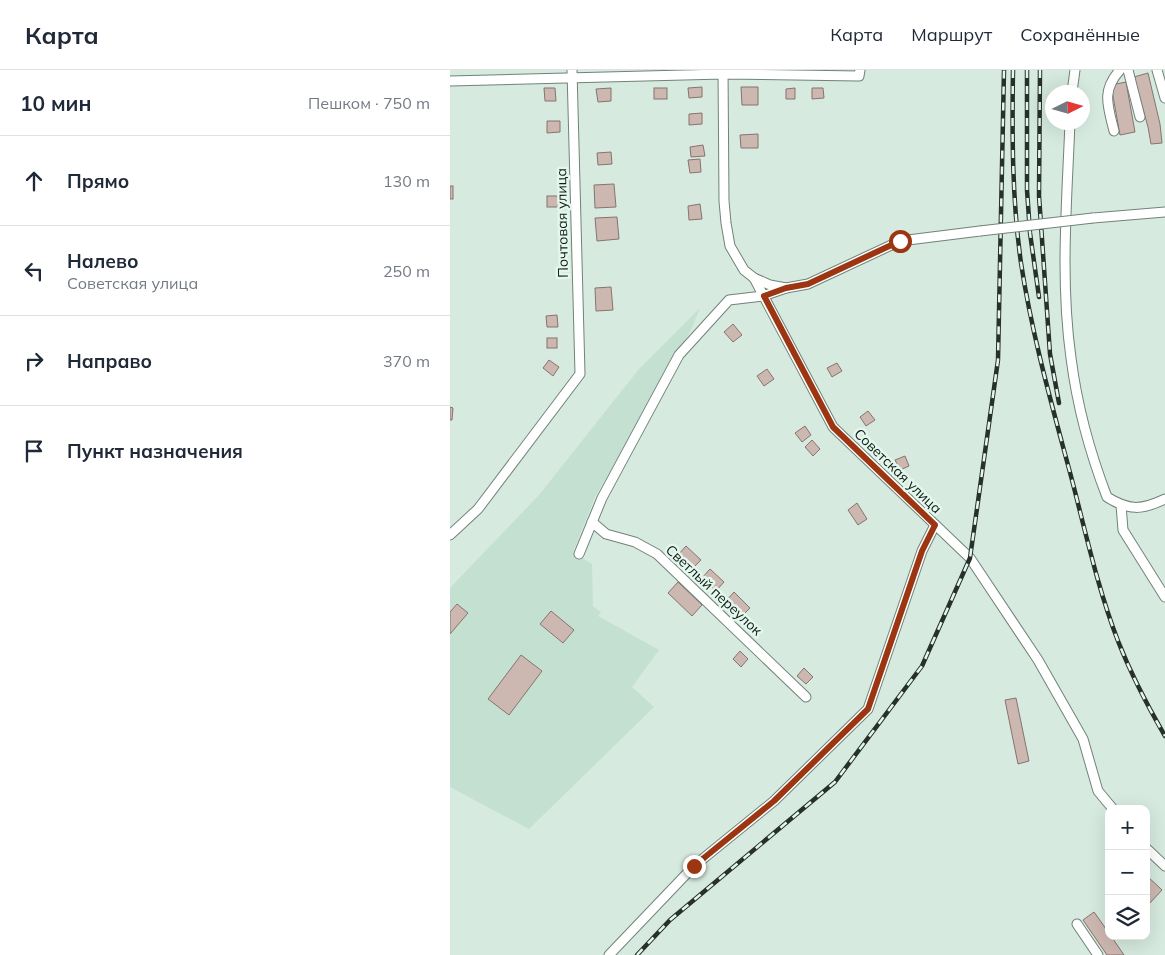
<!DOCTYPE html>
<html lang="ru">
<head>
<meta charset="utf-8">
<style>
	:root { --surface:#fff; --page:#f2f2f3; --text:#1f2937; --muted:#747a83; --line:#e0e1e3 }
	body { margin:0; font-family:Mulish,sans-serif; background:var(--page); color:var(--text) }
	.controls { position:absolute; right:15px; bottom:15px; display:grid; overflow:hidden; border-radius:10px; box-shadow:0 5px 20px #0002 }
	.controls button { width:45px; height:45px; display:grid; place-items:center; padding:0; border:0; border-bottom:1px solid var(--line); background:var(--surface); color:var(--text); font:25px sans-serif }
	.compass { position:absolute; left:595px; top:15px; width:45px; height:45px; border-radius:50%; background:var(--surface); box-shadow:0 5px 20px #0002; rotate:85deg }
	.stop { position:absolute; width:15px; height:15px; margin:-11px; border:4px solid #9c3612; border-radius:50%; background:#fff }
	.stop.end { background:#9c3612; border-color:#fff; box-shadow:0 1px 5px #0008 }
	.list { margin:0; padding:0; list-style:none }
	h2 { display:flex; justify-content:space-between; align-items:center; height:65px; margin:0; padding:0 20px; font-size:21px }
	h2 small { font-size:16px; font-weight:400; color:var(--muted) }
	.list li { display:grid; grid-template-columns:32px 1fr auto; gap:15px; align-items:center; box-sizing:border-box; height:90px; padding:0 20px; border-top:1px solid var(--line) }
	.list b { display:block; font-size:19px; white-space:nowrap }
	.list p { margin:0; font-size:16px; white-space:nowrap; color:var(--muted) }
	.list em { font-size:16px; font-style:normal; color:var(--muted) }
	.icon { flex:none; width:28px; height:28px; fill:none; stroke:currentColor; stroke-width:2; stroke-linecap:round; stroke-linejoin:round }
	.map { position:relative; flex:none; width:715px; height:885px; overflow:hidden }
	header { display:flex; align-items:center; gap:30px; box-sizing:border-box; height:70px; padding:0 25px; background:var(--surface); border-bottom:1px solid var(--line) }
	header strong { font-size:24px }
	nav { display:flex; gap:28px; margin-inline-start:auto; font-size:18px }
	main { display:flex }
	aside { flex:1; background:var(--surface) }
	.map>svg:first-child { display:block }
	.built { fill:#c4e0d1 }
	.building { fill:#cdb8b1; stroke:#87736d }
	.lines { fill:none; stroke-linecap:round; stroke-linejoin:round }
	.minor-casing { stroke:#708379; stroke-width:11 }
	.minor { stroke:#fff; stroke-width:9 }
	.rail-casing { stroke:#27302c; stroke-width:4.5 }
	.rail { stroke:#e3f7ec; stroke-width:2.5; stroke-dasharray:8; stroke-linecap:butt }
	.minor-bridge-casing { stroke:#708379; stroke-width:11; stroke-linecap:butt }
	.minor-bridge { stroke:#fff; stroke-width:9 }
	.route { stroke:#9c3612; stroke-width:6 }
	.labels { text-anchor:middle; stroke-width:5; stroke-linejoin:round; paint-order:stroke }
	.street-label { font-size:14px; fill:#111815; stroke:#e3f7ec }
</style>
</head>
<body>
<header>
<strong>Карта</strong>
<nav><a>Карта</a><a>Маршрут</a><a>Сохранённые</a></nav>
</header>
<main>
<aside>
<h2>10 мин<small>Пешком · 750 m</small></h2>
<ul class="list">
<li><svg class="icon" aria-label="ahead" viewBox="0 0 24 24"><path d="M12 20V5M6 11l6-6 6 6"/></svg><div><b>Прямо</b></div><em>130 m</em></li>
<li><svg class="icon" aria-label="left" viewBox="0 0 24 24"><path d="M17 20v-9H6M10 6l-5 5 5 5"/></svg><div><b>Налево</b><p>Советская улица</p></div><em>250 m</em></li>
<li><svg class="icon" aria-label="right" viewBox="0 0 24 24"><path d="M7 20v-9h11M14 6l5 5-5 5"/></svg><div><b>Направо</b></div><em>370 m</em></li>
<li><svg class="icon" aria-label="arrive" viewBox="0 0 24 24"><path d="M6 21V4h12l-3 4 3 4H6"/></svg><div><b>Пункт назначения</b></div></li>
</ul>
</aside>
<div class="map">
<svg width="715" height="885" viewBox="0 0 715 885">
	<rect width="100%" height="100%" fill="#d6eadf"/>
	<path class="built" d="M250,238L240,262L145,427L123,482L142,494L143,536L151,542L148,546L209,580L182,617L204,637L79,759L0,717V518L89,425L189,299Z"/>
	<g class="building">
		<path d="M698,3L710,54L712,73L701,74L698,57L684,7Z"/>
		<path d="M676,12L685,62L670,65L661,15Z"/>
		<path d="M252,17V27L239,28L238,18Z"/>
		<path d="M291,17H308V35H292Z"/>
		<path d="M94,18H105L106,31H95Z"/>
		<path d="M161,18V31L148,32L146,19Z"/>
		<rect x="204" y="18" width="13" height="11"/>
		<path d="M345,18V29H336V19Z"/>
		<path d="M362,18H373L374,28L362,29Z"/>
		<path d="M252,43V54L239,55V44Z"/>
		<path d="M97,51H110V62L97,63Z"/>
		<path d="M308,64V78H291L290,65Z"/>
		<path d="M253,75L255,86L241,87L240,77Z"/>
		<path d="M161,82L162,94L148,95L147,83Z"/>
		<path d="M250,89L251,102L240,103L238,90Z"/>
		<path d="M164,114L166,137L145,138L144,115Z"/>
		<rect x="0" y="116" width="3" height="13"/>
		<rect x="97" y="126" width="13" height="11"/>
		<path d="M250,134L252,149L239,150L238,136Z"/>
		<path d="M167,147L169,169L147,171L145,148Z"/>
		<path d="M161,217L163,240L146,241L145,218Z"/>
		<path d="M107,245L108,257H97L96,246Z"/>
		<path d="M283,254L292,265L283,272L274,262Z"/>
		<rect x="97" y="268" width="10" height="10"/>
		<path d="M99,290L109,297L103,306L93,298Z"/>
		<path d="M387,293L392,301L382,307L377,298Z"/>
		<path d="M317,299L324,309L314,316L307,306Z"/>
		<path d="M0,337L3,338L2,350H0Z"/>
		<path d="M418,341L425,350L416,356L410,347Z"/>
		<path d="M355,356L361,365L352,372L345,363Z"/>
		<path d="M362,370L370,379L363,386L355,377Z"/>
		<path d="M455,386L459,396L450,400L445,390Z"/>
		<path d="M407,433L417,449L408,455L398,440Z"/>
		<path d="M236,476L251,490L242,499L228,485Z"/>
		<path d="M260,499L274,512L266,521L252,508Z"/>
		<path d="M228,512L252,535L242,546L218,523Z"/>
		<path d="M284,522L300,538L292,546L276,531Z"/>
		<path d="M7,534L18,543L0,564V542Z"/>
		<path d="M101,541L124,560L113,573L90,554Z"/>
		<path d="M290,581L298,589L291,597L283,589Z"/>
		<path d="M71,585L92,601L59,645L38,629Z"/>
		<path d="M354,598L363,607L356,614L347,606Z"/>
		<path d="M566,628L579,691L568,694L555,630Z"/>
		<path d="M696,805L712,820L699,834L696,832Z"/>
		<path d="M644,842L659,863V866H661L674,885H657L633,850Z"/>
	</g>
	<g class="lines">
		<g class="minor-casing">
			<g id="minor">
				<path d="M273,0L274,131L276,153L280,176L294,200L304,208L383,357L520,488L588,590L633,669L648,721L663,739"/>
				<path d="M678,0L690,47"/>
				<path d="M707,0L715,28"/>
				<path d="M0,11L273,4L409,6L410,0"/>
				<path d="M622,22L625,0"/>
				<path d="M620,52C617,130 610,210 621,288C627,335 640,383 657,427C679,441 692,440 715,429"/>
				<path d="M664,61C658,36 651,21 670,0"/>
				<path d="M643,148L715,142"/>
				<path d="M304,208L320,215L336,218L358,214L450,171L530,161"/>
				<path d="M671,435L673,460L715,527"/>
				<path d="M142,452L156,464L185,472L207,484L356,627"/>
				<path d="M0,465L28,439L130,304L122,0"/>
				<path d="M129,484L152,428L229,285L279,230L313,226L336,218"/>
				<path d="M696,778L715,796"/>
				<path d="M627,854L648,885"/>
				<path d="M159,885L244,796L324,731L418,639L472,481L485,455"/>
			</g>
		</g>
		<use href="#minor" class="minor"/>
		<g class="rail-casing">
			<g id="rail">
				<path d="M563,0C562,65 562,129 571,193C582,266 603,339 622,410C636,464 648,519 668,571C681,604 697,635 715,666"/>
				<path d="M577,0V120L580,163L589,227"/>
				<path d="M590,0L589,126L600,284L609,333"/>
				<path d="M187,885L220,850L385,712L472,596L520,488L548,290L554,0"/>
			</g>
		</g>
		<use href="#rail" class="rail"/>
		<g class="minor-bridge-casing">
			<path id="minor-bridge" d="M530,161L643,148"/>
		</g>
		<use href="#minor-bridge" class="minor-bridge"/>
	</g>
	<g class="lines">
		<path class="route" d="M244,796L324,731L418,639L472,481L485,455L383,357L314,226L336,218L358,214L450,171"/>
	</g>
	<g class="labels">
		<g class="street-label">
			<text transform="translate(112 153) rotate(-91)" y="5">Почтовая улица</text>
			<text transform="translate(448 401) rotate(44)" y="5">Советская улица</text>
			<text transform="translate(264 520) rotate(43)" y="5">Светлый переулок</text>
		</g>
	</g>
</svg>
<div class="controls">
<button>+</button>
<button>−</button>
<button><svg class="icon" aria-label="layers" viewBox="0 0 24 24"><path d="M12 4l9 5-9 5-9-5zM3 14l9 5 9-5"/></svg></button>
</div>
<svg class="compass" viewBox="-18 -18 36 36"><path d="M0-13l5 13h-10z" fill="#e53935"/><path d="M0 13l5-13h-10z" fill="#747a83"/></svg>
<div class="stop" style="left:450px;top:171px"></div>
<div class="stop end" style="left:244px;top:796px"></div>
</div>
</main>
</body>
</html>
